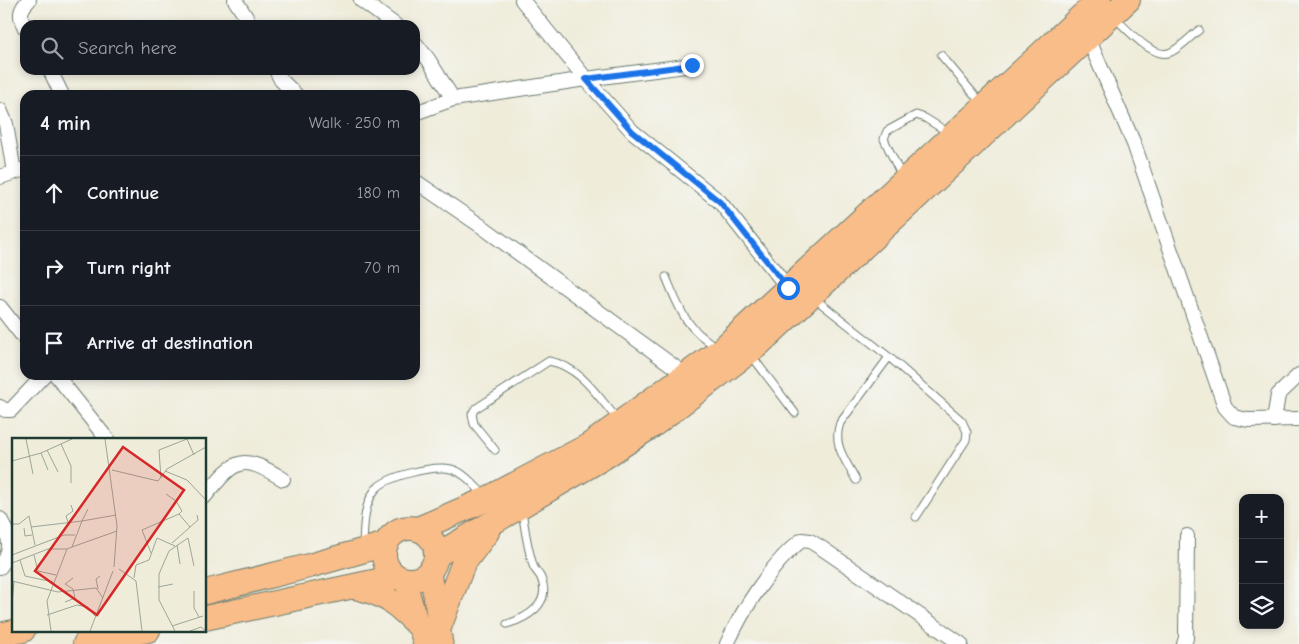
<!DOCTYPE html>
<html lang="en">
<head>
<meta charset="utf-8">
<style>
	:root { --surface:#171b24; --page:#20242c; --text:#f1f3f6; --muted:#9ea1a6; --line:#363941 }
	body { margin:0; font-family:"Comic Neue",sans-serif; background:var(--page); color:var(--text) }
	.controls { position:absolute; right:15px; bottom:15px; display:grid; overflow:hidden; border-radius:10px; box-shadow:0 2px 8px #0003 }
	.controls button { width:45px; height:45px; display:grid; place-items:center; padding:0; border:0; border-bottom:1px solid var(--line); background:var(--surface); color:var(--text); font:25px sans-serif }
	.stop { position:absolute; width:15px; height:15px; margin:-11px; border:4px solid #1a73e8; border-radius:50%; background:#fff }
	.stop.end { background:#1a73e8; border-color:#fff; box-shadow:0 1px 5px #0008 }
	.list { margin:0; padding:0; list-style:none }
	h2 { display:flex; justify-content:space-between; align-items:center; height:65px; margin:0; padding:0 20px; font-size:21px }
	h2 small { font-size:16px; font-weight:400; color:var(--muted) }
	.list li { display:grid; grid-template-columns:32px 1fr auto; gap:15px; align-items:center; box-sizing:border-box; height:75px; padding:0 20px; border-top:1px solid var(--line) }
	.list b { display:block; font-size:19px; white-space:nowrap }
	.list em { font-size:16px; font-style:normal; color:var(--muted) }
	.icon { flex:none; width:28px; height:28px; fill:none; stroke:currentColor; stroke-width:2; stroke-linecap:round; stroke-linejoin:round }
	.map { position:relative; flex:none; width:1299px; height:644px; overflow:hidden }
	.search { position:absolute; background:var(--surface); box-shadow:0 2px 8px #0003; left:20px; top:20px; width:400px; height:55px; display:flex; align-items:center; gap:12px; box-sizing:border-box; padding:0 18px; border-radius:15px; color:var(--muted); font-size:19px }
	.panel { position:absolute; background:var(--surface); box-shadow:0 2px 8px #0003; left:20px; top:90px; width:400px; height:290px; border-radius:15px }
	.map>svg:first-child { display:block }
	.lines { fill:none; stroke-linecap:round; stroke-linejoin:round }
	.lane-casing { stroke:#687a6e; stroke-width:9 }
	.street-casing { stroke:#687a6e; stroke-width:16 }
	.primary-casing { stroke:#687a6e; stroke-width:23 }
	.highway-casing { stroke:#687a6e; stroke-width:26 }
	.lane { stroke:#fff; stroke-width:7 }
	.street { stroke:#fff; stroke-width:14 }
	.primary { stroke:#f8bd89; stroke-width:21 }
	.highway { stroke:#f8bd89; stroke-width:24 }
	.route { stroke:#1a73e8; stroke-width:6 }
	.inset-road { fill:none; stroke:#9ca698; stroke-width:1 }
	.view { fill:#d62828; fill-opacity:0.15; stroke:#d62828; stroke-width:2.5 }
	.inset-edge { fill:none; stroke:#1f3d34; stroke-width:2.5 }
</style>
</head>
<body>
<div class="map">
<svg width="1299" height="644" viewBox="0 0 1299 644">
	<rect width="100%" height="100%" fill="#f6f6f2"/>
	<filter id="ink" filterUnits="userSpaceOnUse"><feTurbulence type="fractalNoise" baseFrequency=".02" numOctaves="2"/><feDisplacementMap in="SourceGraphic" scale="10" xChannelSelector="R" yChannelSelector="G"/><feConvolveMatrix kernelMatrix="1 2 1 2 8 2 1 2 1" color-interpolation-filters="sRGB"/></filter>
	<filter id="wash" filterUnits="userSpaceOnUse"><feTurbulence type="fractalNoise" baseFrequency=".0096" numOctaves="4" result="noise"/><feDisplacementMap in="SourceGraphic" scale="20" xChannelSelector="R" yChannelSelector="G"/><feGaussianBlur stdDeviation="1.12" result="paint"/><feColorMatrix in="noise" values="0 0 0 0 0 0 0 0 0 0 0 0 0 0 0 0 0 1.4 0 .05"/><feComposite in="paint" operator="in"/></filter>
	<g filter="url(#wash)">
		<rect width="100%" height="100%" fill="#efecda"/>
	</g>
	<g filter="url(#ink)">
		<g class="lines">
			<g class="lane-casing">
				<g id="lane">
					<path d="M1114,17C1126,28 1154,61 1171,52C1181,47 1190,37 1199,30"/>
					<path d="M941,55L982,104"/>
					<path d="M902,177L884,139L887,131L916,115L925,118L949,133"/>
					<path d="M666,277C680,310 685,328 717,347"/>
					<path d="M814,298L889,357L962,421L967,432L966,440L916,517"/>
					<path d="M751,355L795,413"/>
					<path d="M495,450L474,424L472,414L475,409L549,361C581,367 598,397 618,420"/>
					<path d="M856,480C846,460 832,446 840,423L889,357"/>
					<path d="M363,546C364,528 363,506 375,490C386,476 434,465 451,469C464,472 475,486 484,495"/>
					<path d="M507,624C527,618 552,604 541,578C539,573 534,570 533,565C527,547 525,529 522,511"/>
				</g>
			</g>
			<g class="street-casing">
				<g id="street">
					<path d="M235,0L251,25"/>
					<path d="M361,0L395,25"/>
					<path d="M522,0L586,79L693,65"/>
					<path d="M25,28C19,16 19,10 29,0"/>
					<path d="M1088,38L1134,144L1225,407L1234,417L1248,420L1299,419"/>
					<path d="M415,43L428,59L453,99"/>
					<path d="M50,70L62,95"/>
					<path d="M276,70L281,80L296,95"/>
					<path d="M0,110L6,124L14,172"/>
					<path d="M415,113L453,99L586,79L632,131L720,202L788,288"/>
					<path d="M0,177L25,169"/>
					<path d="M415,181L484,228L687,376"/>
					<path d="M0,307L25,339"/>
					<path d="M56,375L107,439"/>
					<path d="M0,407L5,410H11L44,375"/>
					<path d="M1274,420L1278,395L1299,375"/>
					<path d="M205,496C236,459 240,453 283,479"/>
					<path d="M0,519C10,537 14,550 0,567"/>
					<path d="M727,644C742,611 772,562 802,540L810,541L823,549L961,644"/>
					<path d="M1184,644L1186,638L1187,536"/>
				</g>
			</g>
			<g class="primary-casing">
				<g id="primary">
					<path d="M430,572L442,644"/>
					<path d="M405,580L424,644"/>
				</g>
			</g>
			<g class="highway-casing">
				<g id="highway">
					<circle cx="410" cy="554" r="26"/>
					<path d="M418,529L487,499L588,446L722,349L1099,0"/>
					<path d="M437,555L601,459L652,426L757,346L1128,0"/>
					<path d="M355,587C387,594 398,605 421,628"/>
					<path d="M205,592L309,566L386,544"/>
					<path d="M205,618L396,577"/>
					<path d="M440,625L463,564L487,532"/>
					<path d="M0,635L23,630"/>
					<path d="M85,644L148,630"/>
				</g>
			</g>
			<use href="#lane" class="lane"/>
			<use href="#street" class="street"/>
			<use href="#primary" class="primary"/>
			<use href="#highway" class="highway"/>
		</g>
	</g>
	<g class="lines" filter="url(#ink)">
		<path class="route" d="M692,65L586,79L632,131L720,202L788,288"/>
	</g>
	<g transform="translate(12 438)">
		<rect width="194" height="194" fill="#efecda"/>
		<path class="inset-road" d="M14,1L21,36M93,1L105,88L102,129M175,1L182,17M49,6L59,28V45M35,12L46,34M29,15L36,32M0,23L29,15L60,1M100,32L146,43L155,31L194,9M153,33L175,42L194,62M149,40L147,12L175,1M154,56L164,63L170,73L167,76M56,84L54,78L61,73L59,67M0,86H7L17,78L23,107M19,89L70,83L76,71M12,90L13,98L20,97M160,105L186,82L185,77M165,107L168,126M60,109L105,93M139,115L130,92L167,76L178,89M0,117L52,97H63M22,117L26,133L44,137M8,122L13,138L41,144M0,125L36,111H55M107,131L124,143L130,193M122,140L124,127L137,122L145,100L163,108M0,143L46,154L84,150L91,160M146,149L161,146M86,151L84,141L88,138M182,153V170L187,179M53,164L63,160L61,151L53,146L61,140M0,167L2,143M35,177L65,167L76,169L83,178M160,188L191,178M39,193L35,163L55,111L60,109L70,83L104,77M78,193L101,133M163,193L147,162V136L157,113L176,100L182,128M178,193L189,189L194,193"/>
		<path class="view" d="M111,9L172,52L85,177L23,133Z"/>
		<rect width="194" height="194" class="inset-edge"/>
	</g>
</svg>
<div class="controls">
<button>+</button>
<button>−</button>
<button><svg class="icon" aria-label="layers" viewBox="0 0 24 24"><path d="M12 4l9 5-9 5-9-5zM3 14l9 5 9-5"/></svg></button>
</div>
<div class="stop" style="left:788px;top:288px"></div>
<div class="stop end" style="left:692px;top:65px"></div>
<div class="search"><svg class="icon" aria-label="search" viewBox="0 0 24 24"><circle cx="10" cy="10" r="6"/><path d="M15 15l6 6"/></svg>Search here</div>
<section class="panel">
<h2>4 min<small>Walk · 250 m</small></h2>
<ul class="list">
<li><svg class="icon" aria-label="ahead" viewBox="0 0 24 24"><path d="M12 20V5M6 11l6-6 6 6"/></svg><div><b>Continue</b></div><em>180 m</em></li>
<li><svg class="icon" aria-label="right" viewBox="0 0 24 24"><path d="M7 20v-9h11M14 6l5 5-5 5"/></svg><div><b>Turn right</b></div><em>70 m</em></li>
<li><svg class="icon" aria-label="arrive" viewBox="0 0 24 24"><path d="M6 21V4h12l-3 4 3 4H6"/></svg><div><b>Arrive at destination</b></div></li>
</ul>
</section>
</div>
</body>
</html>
